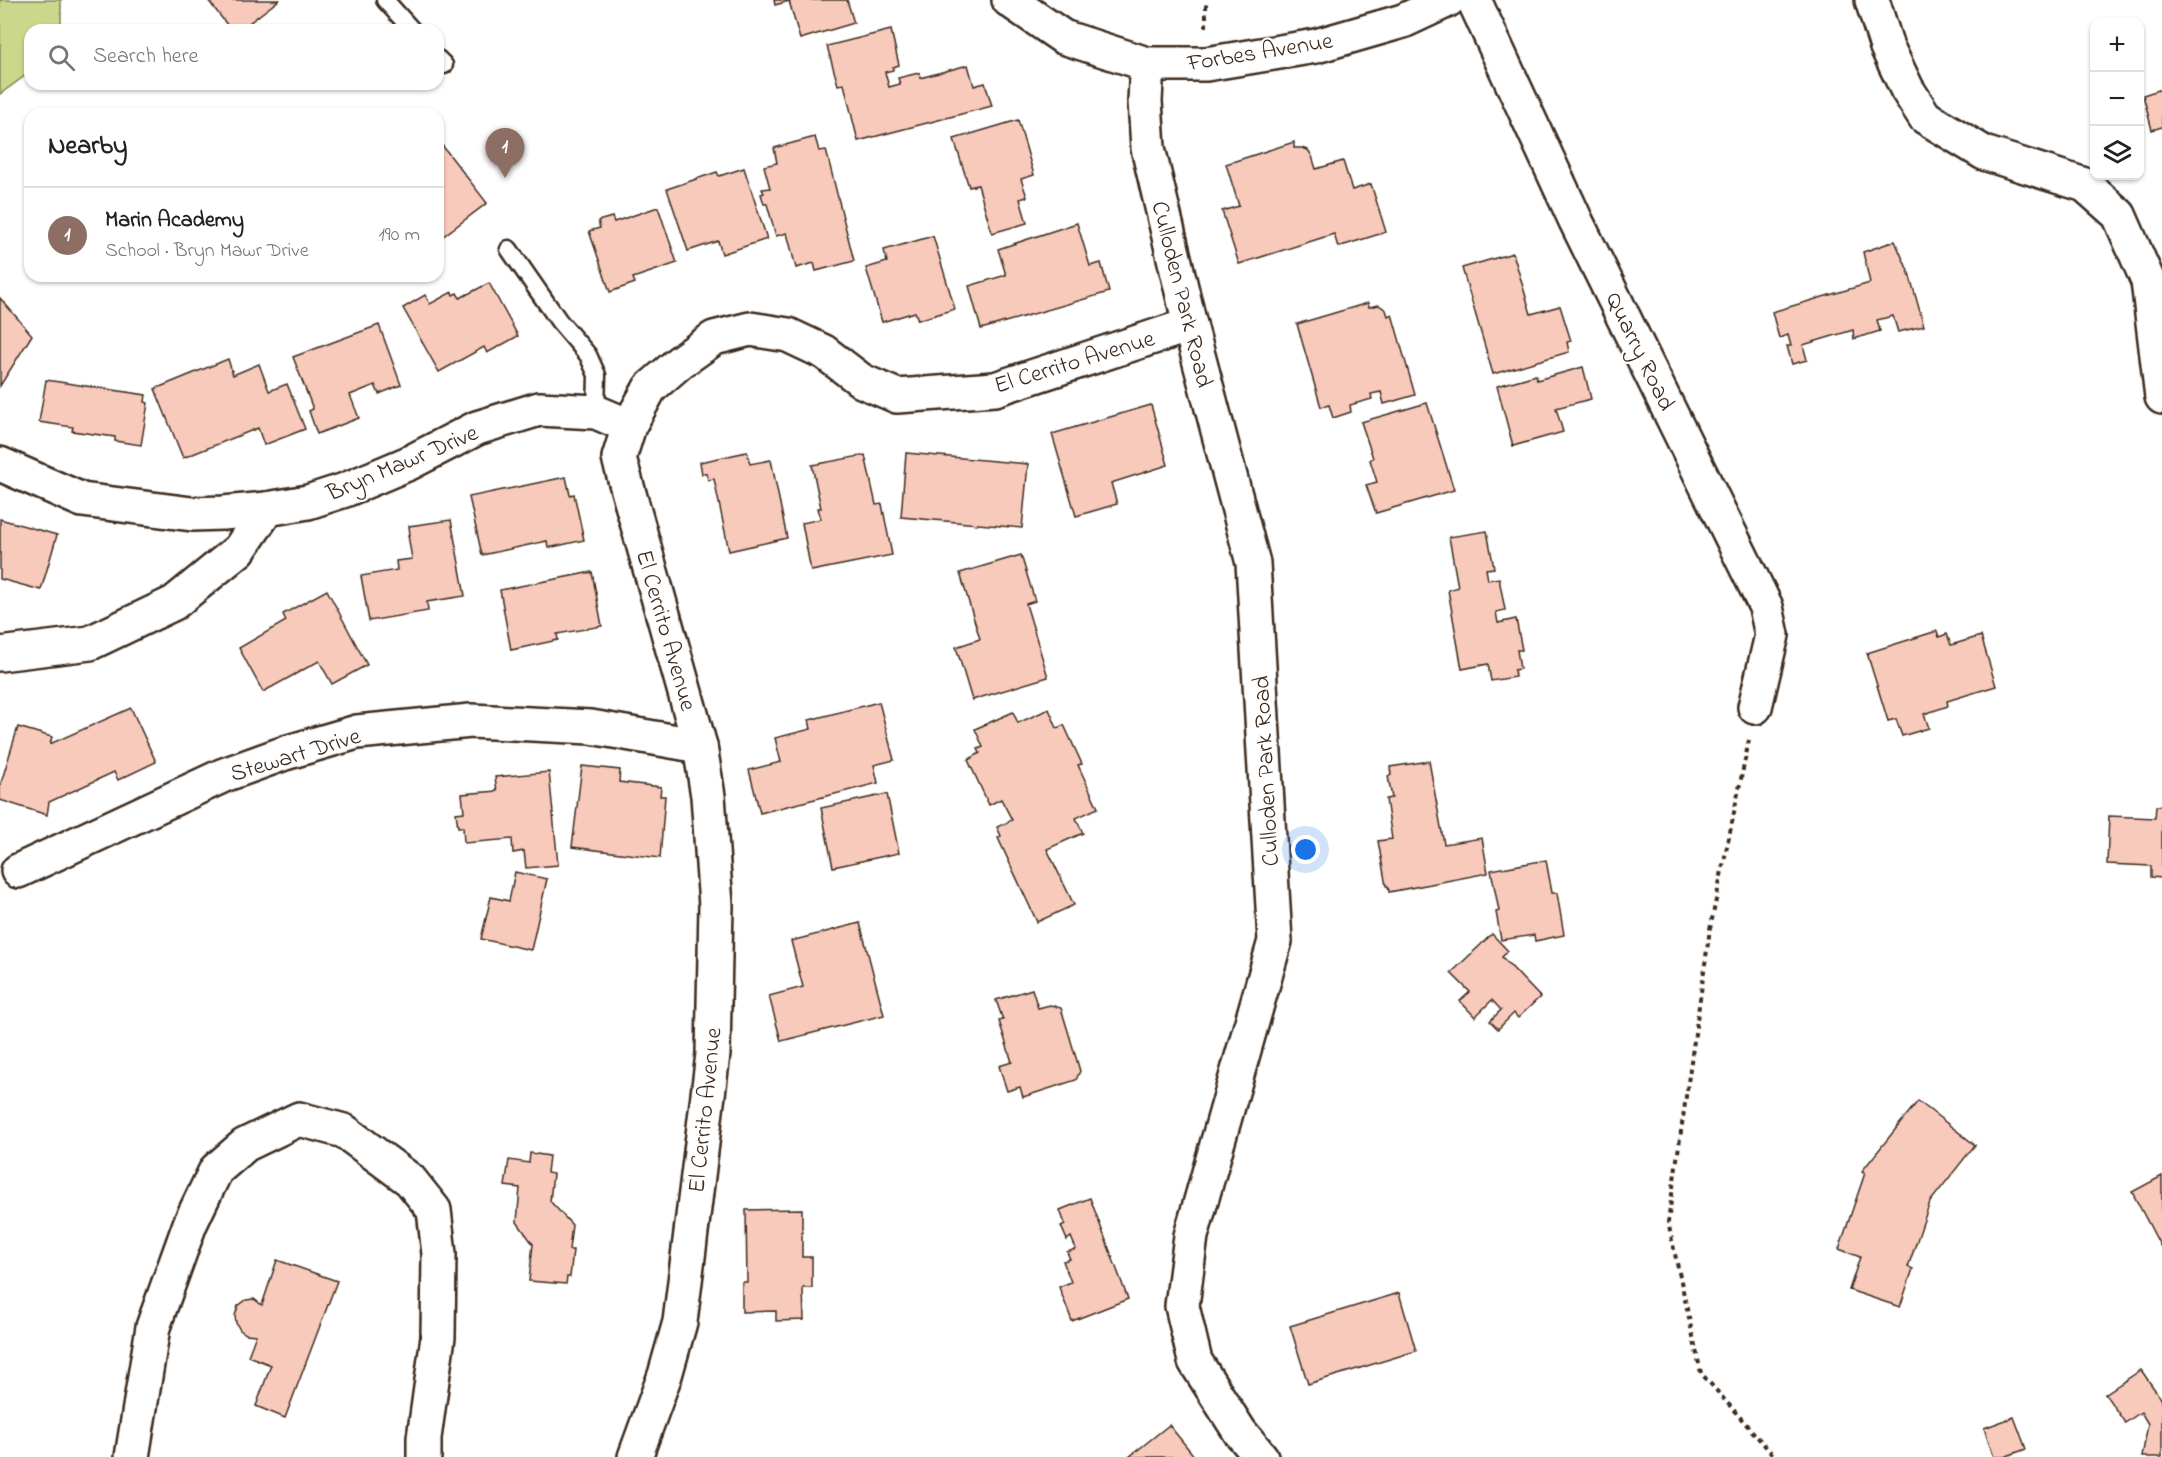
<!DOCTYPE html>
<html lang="en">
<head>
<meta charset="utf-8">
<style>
	:root { --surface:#fff; --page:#f6f6f6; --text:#222; --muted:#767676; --line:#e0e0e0; --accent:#ea580c }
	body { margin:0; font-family:"Indie Flower",sans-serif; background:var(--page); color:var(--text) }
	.controls { position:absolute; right:18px; top:18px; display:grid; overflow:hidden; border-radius:12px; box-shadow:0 2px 4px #0004 }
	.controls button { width:54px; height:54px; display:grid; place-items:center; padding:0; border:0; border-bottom:2px solid var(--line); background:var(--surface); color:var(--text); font:30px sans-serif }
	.you { position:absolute; left:1306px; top:850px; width:21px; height:21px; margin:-15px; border:4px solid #fff; border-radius:50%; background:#1a73e8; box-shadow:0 0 0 9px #1a73e833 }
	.badge { display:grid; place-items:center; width:39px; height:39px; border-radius:50%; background:var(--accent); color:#fff; font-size:20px; font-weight:700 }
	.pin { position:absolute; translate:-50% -50px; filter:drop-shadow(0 2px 3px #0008) }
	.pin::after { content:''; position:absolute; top:32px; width:21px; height:18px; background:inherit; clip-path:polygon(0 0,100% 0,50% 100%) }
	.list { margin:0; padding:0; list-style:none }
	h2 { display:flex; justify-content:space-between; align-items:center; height:78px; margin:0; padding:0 24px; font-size:26px }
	h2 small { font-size:20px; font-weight:400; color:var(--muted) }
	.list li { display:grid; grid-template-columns:39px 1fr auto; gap:18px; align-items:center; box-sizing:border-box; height:96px; padding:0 24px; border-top:2px solid var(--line) }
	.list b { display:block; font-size:22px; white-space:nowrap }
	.list p { margin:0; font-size:20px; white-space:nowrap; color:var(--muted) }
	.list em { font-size:20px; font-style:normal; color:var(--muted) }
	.icon { flex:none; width:33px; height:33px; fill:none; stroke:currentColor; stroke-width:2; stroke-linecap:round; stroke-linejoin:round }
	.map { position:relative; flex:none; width:2162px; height:1457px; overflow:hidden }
	.search { position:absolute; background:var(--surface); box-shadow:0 2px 4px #0004; left:24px; top:24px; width:420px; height:66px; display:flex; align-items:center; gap:15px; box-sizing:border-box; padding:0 21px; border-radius:18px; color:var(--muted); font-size:22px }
	.panel { position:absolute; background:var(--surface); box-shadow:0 2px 4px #0004; left:24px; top:108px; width:420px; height:174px; border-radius:18px }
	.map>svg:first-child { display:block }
	.green { fill:#cbd78a; stroke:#838054; stroke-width:1.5 }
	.building { fill:#f8cabc; stroke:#3b2a1e; stroke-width:1.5 }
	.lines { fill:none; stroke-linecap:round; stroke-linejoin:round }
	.service-casing { stroke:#3b2a1e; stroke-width:21 }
	.minor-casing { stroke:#3b2a1e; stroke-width:38 }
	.path { stroke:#3b2a1e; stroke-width:4; stroke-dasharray:4.5 4.5; stroke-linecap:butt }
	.service { stroke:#fff; stroke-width:16 }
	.minor { stroke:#fff; stroke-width:33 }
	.labels { text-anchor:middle; stroke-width:4.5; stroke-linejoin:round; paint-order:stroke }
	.street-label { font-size:24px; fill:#3b2a1e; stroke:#fff }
</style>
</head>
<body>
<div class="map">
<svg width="2162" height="1457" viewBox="0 0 2162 1457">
	<rect width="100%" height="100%" fill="#fff"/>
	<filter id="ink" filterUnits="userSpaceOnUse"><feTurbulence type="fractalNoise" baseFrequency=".0167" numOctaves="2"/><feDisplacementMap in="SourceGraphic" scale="12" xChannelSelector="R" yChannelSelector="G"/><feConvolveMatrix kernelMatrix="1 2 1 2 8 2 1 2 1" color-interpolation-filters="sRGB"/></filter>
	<g filter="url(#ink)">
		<path class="green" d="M0,0H61V30H30V72L0,94Z"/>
		<g class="building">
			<path d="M208,0H279L240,30H231Z"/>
			<path d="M774,0H847L854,23L800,39L789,1L775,5Z"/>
			<path d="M891,30L899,65L893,67V70L885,72L889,87L900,84L898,78L919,73L920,78L968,65L974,86L985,83L992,106L858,141L844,84L838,85L827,46Z"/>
			<path d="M2162,89V127L2152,130L2143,95Z"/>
			<path d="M1018,120L1034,175L1021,179L1027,197L1020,199L1027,223L992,233L978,185L969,187L954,139Z"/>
			<path d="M815,137L819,151L826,150L854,261L816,271L814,263L796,268L787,233L776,236L767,204H764L761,194L764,193L762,189L770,188L764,166L777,163L774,148Z"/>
			<path d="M438,140L487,203L438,240Z"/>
			<path d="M1294,142V148H1302L1308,150L1312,156L1316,169L1343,161L1352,190L1371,184L1386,232L1338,247L1334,234L1239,264L1222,211L1239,206L1226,164Z"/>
			<path d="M744,168L767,239L722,254L718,241L688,251L667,189L717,172L719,176Z"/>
			<path d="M658,207L677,263L633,278L635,283L610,292L589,231L600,228L598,221L612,217L614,222Z"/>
			<path d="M1077,223L1090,266L1101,263L1109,292L981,329L969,286L1006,275L998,249Z"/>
			<path d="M933,236L955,309L918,320L915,312L882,322L866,268L887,262L884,250Z"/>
			<path d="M1895,241L1909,273L1924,326L1898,332L1893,316L1877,320L1880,331L1854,339L1853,330L1803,345L1807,360L1792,364L1787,346H1791L1788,335L1779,338L1772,312L1870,283L1863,252Z"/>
			<path d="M1513,253L1531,314L1560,306L1571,341L1567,342L1569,352L1493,374L1462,268Z"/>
			<path d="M489,283L518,336L487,353L484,347L439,372L403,308L425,295L430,304L452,292L453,295L457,293L460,298Z"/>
			<path d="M0,298L32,335L0,386Z"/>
			<path d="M1368,303L1369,307L1379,305L1386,310L1388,316L1392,314L1415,395L1384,404L1381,392L1371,394L1372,399L1350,405L1351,412L1333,418L1329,405L1321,407L1297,324Z"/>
			<path d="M379,325L401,385L379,394L375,385L350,395L359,418L317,434L309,411L313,409L293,357Z"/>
			<path d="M228,359L233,375L259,364L269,391L287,384L305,429L264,445L258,428L183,458L155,389Z"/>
			<path d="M1583,367L1591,399L1556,408L1563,432L1513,446L1497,386L1536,375L1537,380Z"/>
			<path d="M46,380L146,395L145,402L148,403L141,445L115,441V437L72,431L73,427L39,422Z"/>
			<path d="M1427,403L1454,490L1376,513L1366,485L1377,482L1370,460L1373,458L1361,422Z"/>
			<path d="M1151,405L1168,465L1111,483L1117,504L1076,516L1052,434Z"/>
			<path d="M747,452L750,464L771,460L787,538L729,551L714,479L708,480L706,473L702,474L700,462Z"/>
			<path d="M906,453L1028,464L1022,528L901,517Z"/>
			<path d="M865,455L876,505L882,504L892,555L811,571L802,523L821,519L818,508H821L812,465Z"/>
			<path d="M566,477L570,495L574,494L584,540L548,548L547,541L482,555L469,497Z"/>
			<path d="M0,519L57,535L41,590L0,579Z"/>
			<path d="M451,520L465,596L427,602L428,611L369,621L361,576L397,570L396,561L412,559L408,535H410L409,526Z"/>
			<path d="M1487,531L1494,568L1486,569L1488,580L1499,578L1505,610L1496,612L1498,623L1516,619L1522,650H1517L1520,669L1514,670L1515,677L1491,681L1488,664L1462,669L1448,590L1458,587L1449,537Z"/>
			<path d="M1021,555L1035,601L1026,604L1048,677L972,700L956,647L980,639L960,573Z"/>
			<path d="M592,572L602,626L557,634L558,640L511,650L500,590Z"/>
			<path d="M327,590L367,665L332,684L319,661L263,692L239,648L286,621L283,614Z"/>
			<path d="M1937,631L1939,637L1947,634L1951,645L1981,636L1996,686L1947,701L1948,706L1924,714L1929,728L1902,736L1896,719L1888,721L1867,653Z"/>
			<path d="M879,702L894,760L874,765L878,783L760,813L749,770L781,762L775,738L811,729L809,720Z"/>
			<path d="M131,708L156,762L118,780L114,772L49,802L47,815L0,800V786L18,727L52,737L50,744Z"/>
			<path d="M1049,709L1057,728L1064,725L1082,764L1078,765L1098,808L1076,818L1083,833L1047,849L1074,905L1037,922L998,838L1001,836L997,827L1012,820L1001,799L989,805L968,760L980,753L978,749L983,747L975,729L1013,712L1018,723Z"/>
			<path d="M1429,761L1444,844L1482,838L1488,873L1389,892L1388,886H1386L1378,841L1392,839L1386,799L1392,798L1388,776L1391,775L1390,767Z"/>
			<path d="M582,766L620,770L619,782L661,787L660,796H665L660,858L572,847Z"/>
			<path d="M549,772L558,865L526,868L524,851L513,853L512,839L464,843L463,827H458L456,813L464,812L462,794L497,791L495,777Z"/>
			<path d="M887,794L899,853L833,867L821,808Z"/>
			<path d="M2156,806H2162V878L2151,877V866L2107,864L2109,816L2155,818Z"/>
			<path d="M1546,860L1552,893H1557L1564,935L1535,941L1534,935L1501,940L1496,912L1499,911L1491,870Z"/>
			<path d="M515,872L547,879L531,950L481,939L491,897L509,901Z"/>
			<path d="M860,923L884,1015L781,1041L769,996L803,987L791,941Z"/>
			<path d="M1492,934L1508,951L1502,957L1540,997L1518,1018L1514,1013L1498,1029L1490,1021L1501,1010L1492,1000L1475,1017L1460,1001L1470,992L1451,973Z"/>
			<path d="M1032,989L1038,1008L1050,1005L1061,1008L1080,1071L1076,1080L1023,1097L1020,1087L1007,1091L999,1066L1012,1062L999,1021L1003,1020L996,1000Z"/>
			<path d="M1918,1101L1975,1145L1930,1202L1908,1267L1913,1269L1900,1307L1849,1290L1860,1257L1839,1249L1865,1173L1862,1171Z"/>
			<path d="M530,1153L549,1156L547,1173L553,1174L550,1201L572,1225L569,1250H573L570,1277H567L566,1284L529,1281L533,1244L517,1222L520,1188L505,1186L509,1160L529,1163Z"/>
			<path d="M2162,1176V1247H2161L2132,1192Z"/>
			<path d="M1090,1198L1128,1299L1072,1321L1059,1287L1071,1282L1063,1261L1070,1259L1067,1252L1076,1249L1071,1237L1067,1240L1061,1226L1065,1224L1060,1210Z"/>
			<path d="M802,1209V1257H812V1288H803L804,1320L776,1321V1311L742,1312V1282H747L746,1210Z"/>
			<path d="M277,1260L337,1281L285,1418L256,1406L271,1365L248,1356L256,1335L246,1334L240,1330L236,1323L235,1316L238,1306L246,1300L254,1299L262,1305Z"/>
			<path d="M1399,1293L1416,1351L1308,1384L1290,1326Z"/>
			<path d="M2141,1370L2162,1400V1457H2142L2148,1424L2141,1412L2125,1423L2105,1394Z"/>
			<path d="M2014,1417L2026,1449L2004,1457H1994L1984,1428Z"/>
			<path d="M1169,1425L1195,1457H1129Z"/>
		</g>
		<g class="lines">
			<g class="service-casing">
				<g id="service">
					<path d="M385,0L412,30"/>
					<path d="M438,59L444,65"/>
					<path d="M509,249L559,321L588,355L597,375L596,412"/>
				</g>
			</g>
			<g class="minor-casing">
				<g id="minor">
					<path d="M1009,0L1063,37L1147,64H1206L1316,46L1403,21L1448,0"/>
					<path d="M1474,0L1576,221L1766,607L1772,635L1755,707"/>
					<path d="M1872,0L1887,47L1907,89L1925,117L1984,153L2085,185L2119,215L2148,281L2162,397"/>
					<path d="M1147,64L1145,101L1148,148L1190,325L1253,563L1275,941L1191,1236L1182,1306L1195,1361L1240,1432L1261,1457"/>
					<path d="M0,464L82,500L192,514L223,513L267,509L308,502L345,490L409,463L477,428L539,409L596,412L629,426"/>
					<path d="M0,654L90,643L174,603L239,550L267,509"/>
					<path d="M18,871L224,775L285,753L357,732L471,721L591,727L700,746"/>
					<path d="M132,1457L153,1327L190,1224L199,1205L216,1170L245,1145L299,1119L344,1131L410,1180L434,1210L439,1254L438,1337L424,1438V1457"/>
					<path d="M635,1457L665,1375L680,1322L713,1054L716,905L708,796L700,746L619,458L629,426L650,388L680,362L714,338L750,329L788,335L824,352L862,381L897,396L995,389L1190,325"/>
				</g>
			</g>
			<g class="path">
				<path d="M1206,27V0"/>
				<path d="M1749,740L1710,929L1668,1222L1701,1373L1775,1457"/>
			</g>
			<use href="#service" class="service"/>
			<use href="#minor" class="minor"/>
		</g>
	</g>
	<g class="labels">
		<g class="street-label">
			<text transform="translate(1260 51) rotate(-9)" y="8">Forbes Avenue</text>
			<text transform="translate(1183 294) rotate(76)" y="8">Culloden Park Road</text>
			<text transform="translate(1641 351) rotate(64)" y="8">Quarry Road</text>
			<text transform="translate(1074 361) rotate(-17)" y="8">El Cerrito Avenue</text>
			<text transform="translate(402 462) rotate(-23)" y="8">Bryn Mawr Drive</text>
			<text transform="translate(667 630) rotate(74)" y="8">El Cerrito Avenue</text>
			<text transform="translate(295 754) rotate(-17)" y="8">Stewart Drive</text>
			<text transform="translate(1265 771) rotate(-93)" y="8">Culloden Park Road</text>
			<text transform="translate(704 1110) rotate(-84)" y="8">El Cerrito Avenue</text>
		</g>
	</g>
</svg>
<div class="controls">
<button>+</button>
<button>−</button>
<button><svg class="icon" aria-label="layers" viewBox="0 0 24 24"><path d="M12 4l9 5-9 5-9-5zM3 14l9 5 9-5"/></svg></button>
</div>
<div class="you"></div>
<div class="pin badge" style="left:505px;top:178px;background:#8d6e63">1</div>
<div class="search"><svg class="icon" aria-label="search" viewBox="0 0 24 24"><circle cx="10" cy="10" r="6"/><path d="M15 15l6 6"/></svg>Search here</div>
<section class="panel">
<h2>Nearby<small></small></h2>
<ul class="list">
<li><span class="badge" style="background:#8d6e63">1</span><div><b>Marin Academy</b><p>School · Bryn Mawr Drive</p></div><em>190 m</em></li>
</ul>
</section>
</div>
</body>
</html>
